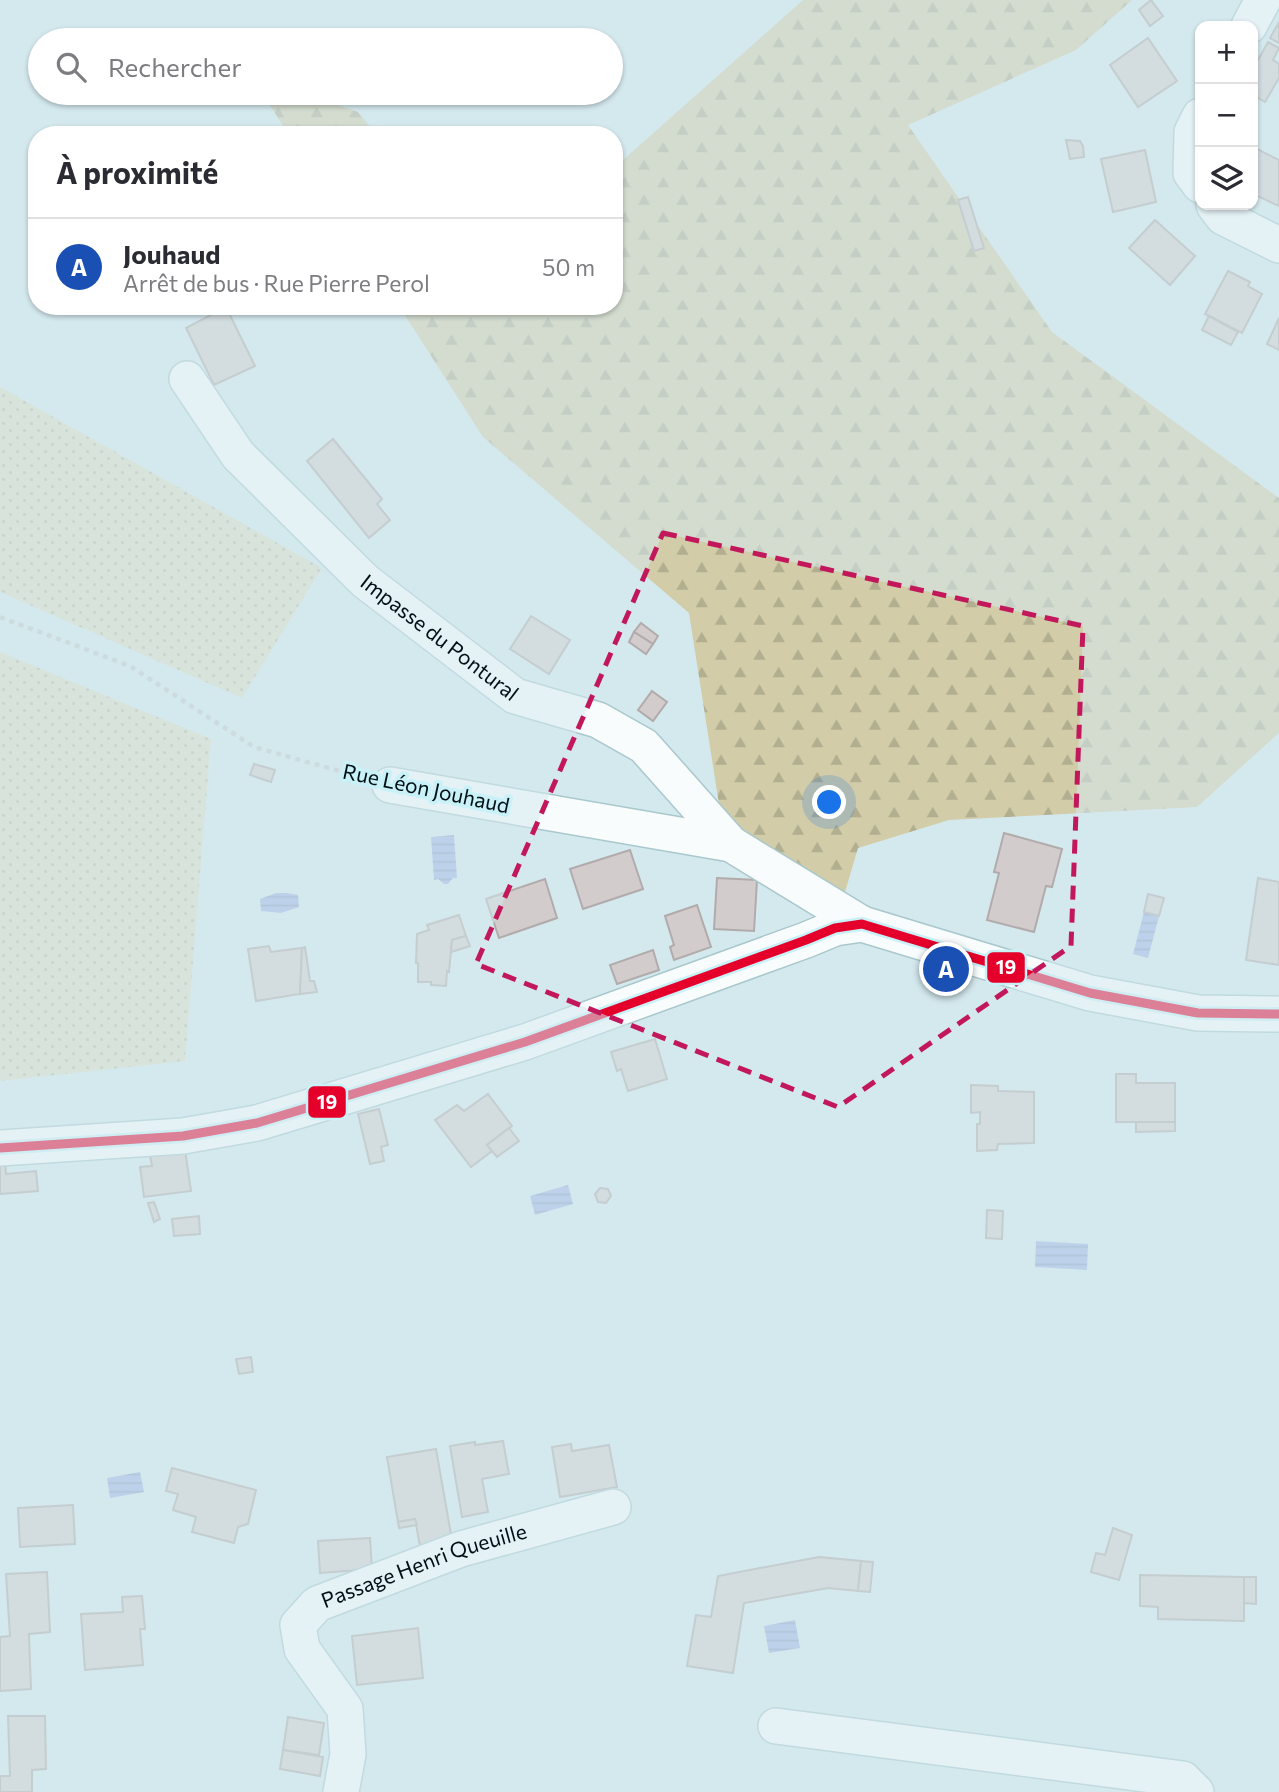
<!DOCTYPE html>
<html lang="fr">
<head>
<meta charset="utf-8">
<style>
	:root { --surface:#fff; --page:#f2f2f3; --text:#2b2b33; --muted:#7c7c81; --line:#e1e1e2; --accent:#7c3aed }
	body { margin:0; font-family:Commissioner,sans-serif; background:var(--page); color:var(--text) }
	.controls { position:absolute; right:21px; top:21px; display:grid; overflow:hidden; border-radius:14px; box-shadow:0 2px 5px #0004 }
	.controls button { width:63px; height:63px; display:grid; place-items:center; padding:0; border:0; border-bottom:2px solid var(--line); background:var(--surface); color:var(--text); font:35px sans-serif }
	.you { position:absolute; left:830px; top:803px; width:24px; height:24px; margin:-18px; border:5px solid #fff; border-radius:50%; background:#1a73e8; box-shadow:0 0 0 10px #1a73e833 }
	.badge { display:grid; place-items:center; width:46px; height:46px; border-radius:50%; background:var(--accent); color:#fff; font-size:23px; font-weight:700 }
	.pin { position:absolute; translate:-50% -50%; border:4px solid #fff; box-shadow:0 2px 7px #0006 }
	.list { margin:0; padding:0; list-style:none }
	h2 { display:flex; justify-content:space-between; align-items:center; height:91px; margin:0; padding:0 28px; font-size:30px }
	h2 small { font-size:23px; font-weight:400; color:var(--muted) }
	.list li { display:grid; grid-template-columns:46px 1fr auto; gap:21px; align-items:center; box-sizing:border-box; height:98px; padding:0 28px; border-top:2px solid var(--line) }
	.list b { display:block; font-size:26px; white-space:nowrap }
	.list p { margin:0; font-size:23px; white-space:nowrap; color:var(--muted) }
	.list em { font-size:23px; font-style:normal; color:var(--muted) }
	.icon { flex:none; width:38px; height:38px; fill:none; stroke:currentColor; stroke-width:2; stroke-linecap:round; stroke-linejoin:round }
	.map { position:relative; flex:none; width:1279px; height:1792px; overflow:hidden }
	.search { position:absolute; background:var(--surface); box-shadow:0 2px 5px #0004; left:28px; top:28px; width:595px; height:77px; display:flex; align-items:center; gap:18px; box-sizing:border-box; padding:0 24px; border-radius:38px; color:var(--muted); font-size:26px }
	.panel { position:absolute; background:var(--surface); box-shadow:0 2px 5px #0004; left:28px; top:126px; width:595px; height:189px; border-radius:28px }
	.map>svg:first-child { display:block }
	.grass { fill:url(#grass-dots) }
	.forest { fill:url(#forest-firs) }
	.water { fill:url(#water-rules) }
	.building { fill:#d3cccc; stroke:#b2abab; stroke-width:2 }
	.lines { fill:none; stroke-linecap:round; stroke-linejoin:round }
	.minor-casing { stroke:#a9c8cd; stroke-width:38 }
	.path { stroke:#c5cbcd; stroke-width:4.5; stroke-dasharray:5 5; stroke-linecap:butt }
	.minor { stroke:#f9fcfc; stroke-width:35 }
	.bus-1-casing { stroke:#c9f1f8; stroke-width:14 }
	.bus-1 { stroke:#e4002b; stroke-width:9 }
	.marked { fill:none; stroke:#c2185b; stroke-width:5; stroke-dasharray:14 9; stroke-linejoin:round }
	.labels { text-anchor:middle; stroke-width:7; stroke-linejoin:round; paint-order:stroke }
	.street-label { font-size:21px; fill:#001014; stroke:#c9f1f8 }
	.line-badge { stroke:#c9f1f8; stroke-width:2.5 }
	.badge-label { font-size:19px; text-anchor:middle; font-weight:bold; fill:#fff }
</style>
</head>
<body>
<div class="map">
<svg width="1279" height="1792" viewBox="0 0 1279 1792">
	<defs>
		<pattern id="grass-dots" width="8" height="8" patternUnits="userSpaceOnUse" patternTransform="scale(1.75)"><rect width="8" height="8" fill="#deddc3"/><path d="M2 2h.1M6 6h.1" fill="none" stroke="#bdbda7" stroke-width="1.8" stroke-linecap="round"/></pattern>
		<pattern id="forest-firs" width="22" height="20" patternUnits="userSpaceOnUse" patternTransform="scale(1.75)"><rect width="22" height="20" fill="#d2cca8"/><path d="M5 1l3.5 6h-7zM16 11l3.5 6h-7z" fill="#b2ae90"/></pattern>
		<pattern id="water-rules" width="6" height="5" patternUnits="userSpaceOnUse" patternTransform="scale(1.75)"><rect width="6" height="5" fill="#a2b7e4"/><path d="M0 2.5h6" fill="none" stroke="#8a9cc3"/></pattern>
	</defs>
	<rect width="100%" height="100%" fill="#d4e9ee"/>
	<g class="grass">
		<path d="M0,387L322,568L242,698L0,592Z"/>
		<path d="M0,652L211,739L185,1061L0,1081Z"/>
	</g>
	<g class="forest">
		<path d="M803,0H1132L1076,50L908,125L1052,332L1279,498V733L1197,807L949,820L858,848L845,892L721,817L689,613L483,437L399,306H614V168Z"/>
		<path d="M262,93H302L358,112L377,135H289Z"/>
	</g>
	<g class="water">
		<path d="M454,835L457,878H453L448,884H444L438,879L434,880L431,837Z"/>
		<path d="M276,893H287L298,895L299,907L281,913L261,911L260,899Z"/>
		<path d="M1144,912L1159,916L1148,958L1133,954Z"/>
		<path d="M568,1185L573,1204L535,1215L530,1196Z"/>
		<path d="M1036,1241L1088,1244L1087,1270L1035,1267Z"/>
		<path d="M140,1472L144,1492L110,1498L107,1478Z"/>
		<path d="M795,1620L800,1648L769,1653L764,1626Z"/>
	</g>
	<g class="building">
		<path d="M1151,0L1163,16L1150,26L1139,10Z"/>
		<path d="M1279,22V43L1270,38Z"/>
		<path d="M1148,38L1177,81L1138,107L1110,65Z"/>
		<path d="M1268,42L1279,48L1273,60L1279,64V78L1265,102L1253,95V69Z"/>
		<path d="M1066,140L1080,141L1083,146L1084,157L1070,159Z"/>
		<path d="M1253,147L1279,160V206L1253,194Z"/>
		<path d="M1145,150L1156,202L1113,212L1101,159Z"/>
		<path d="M968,197L984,248L974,251L958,200Z"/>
		<path d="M1155,220L1195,256L1170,285L1129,248Z"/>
		<path d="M1228,271L1250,282L1248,286L1262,294L1242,333L1205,314Z"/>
		<path d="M226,307L255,366L214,385L186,328Z"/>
		<path d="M1209,316L1238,332L1231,345L1202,330Z"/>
		<path d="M1279,318V350L1267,344Z"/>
		<path d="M333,439L382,499L377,504L390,520L369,538L307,461Z"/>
		<path d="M531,616L570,640L549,674L510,649Z"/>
		<path d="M641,623L658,636L653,644L634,632Z"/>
		<path d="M634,632L653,644L646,654L629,642Z"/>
		<path d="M652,691L667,702L653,721L638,710Z"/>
		<path d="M254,764L275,770L271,782L250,775Z"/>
		<path d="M1004,833L1062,849L1052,887L1046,886L1034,932L987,920L999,873L994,872Z"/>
		<path d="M630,850L643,889L583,909L570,869Z"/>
		<path d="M717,878L757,880L754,931L714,929Z"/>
		<path d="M1258,878L1279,882V965L1246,960Z"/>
		<path d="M545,879L557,918L499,938L486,899Z"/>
		<path d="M1148,894L1164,898L1159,916L1144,912Z"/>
		<path d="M697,905L711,947L674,960L670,947L674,945L665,916Z"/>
		<path d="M459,915L466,936L452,940L449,972L447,971L446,986L431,985V982H418V963H416L417,934L429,930L427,925Z"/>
		<path d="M466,936L470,946L451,952L452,940Z"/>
		<path d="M269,946L271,952L302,948L300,994L256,1001L248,949Z"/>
		<path d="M305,947L310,981H314L317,992L300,994L302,948Z"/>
		<path d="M653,950L659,970L617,984L610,965Z"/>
		<path d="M655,1039L667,1079L628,1091L621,1069L617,1071L611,1052Z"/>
		<path d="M1116,1074H1136V1083H1175V1122H1116Z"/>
		<path d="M971,1085L998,1086V1091L1034,1092V1143L998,1144L997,1150L977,1151V1124H980V1112L971,1113Z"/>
		<path d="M488,1094L512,1126L487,1145L492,1151L471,1167L435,1120L457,1105L464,1111Z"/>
		<path d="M379,1109L388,1145L381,1147L384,1161L370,1164L358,1114Z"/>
		<path d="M1136,1122H1175V1131L1136,1132Z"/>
		<path d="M509,1128L519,1141L497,1157L487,1145Z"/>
		<path d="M185,1150L191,1191L144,1197L140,1167L152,1166L150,1155Z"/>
		<path d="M0,1162H5L6,1174L36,1171L38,1191L0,1194Z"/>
		<path d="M600,1188L608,1189L611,1196L606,1203L598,1202L595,1194Z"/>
		<path d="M154,1202L160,1219L154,1222L148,1203Z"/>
		<path d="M987,1210L1003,1211L1002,1239L986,1238Z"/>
		<path d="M199,1216L200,1234L174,1236L172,1219Z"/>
		<path d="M251,1357L253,1372L239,1374L236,1359Z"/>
		<path d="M503,1441L509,1474L482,1479L488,1512L462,1517L450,1446L475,1442V1445Z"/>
		<path d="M571,1444L572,1451L609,1445L617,1487L560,1497L552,1447Z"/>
		<path d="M436,1449L452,1540L420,1546L415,1519L398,1522L387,1457Z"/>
		<path d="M172,1468L256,1490L248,1524L238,1527L234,1543L192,1532L196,1517L173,1510L178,1494L166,1491Z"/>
		<path d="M73,1505L75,1544L20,1547L18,1508Z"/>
		<path d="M415,1519L417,1525L399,1528L398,1522Z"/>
		<path d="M1113,1528L1132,1535L1119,1580L1091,1572L1096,1553L1105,1555Z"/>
		<path d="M370,1538L372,1569L320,1573L318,1541Z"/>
		<path d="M819,1557L861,1561L858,1591L828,1588L744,1603L733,1673L687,1666L696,1615L711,1617L718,1576Z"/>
		<path d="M861,1561L873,1562L870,1592L858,1591Z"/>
		<path d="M47,1572L50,1632L29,1634L31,1689L0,1691V1637L10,1636L6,1574Z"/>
		<path d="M1140,1575L1244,1577V1621L1158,1619V1607L1140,1606Z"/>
		<path d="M1244,1577H1256V1604L1244,1603Z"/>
		<path d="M142,1596L145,1629H140L143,1665L85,1670L81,1614L123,1612L122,1597Z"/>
		<path d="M418,1628L423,1678L357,1685L352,1636Z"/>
		<path d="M8,1716H45L46,1769L32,1770V1792H0V1776H10Z"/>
		<path d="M288,1717L324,1723L319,1755L283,1750Z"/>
		<path d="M283,1750L323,1757L320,1776L280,1769Z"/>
	</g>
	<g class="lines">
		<g class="minor-casing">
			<g id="minor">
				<path d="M1249,26L1263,0"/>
				<path d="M1200,116L1192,132L1191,173L1200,185"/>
				<path d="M1214,205L1223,217L1279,245"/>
				<path id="s1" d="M187,379L238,455L365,581L515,696L598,720L644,746L731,844"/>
				<path d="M390,785L731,844L862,924"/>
				<path d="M0,1148L183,1136L257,1123L525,1042L806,940L835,928L862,924L1090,993L1198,1013L1279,1014"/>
				<path d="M776,1726L1183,1779L1196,1792"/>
				<path id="s2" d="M341,1792L348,1754L345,1709L302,1649L298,1625L317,1604L461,1549L613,1507"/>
			</g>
		</g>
		<path class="path" d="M0,617L130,666L254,747L361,777"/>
		<use href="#minor" class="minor"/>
		<g class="bus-1-casing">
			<path id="bus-1" d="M0,1148L183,1136L257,1123L525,1042L806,940L835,928L862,924L1090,993L1198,1013L1279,1014"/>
		</g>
		<use href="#bus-1" class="bus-1"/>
	</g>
	<path d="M0 0H1279V1792H0ZM663,533L1083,626L1071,946L838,1107L476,964Z" fill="#d4e9ee" fill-opacity=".55" fill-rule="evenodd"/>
	<path class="marked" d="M663,533L1083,626L1071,946L838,1107L476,964Z"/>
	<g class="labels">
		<g class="street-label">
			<text dy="7" stroke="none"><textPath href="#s1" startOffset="364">Impasse du Pontural</textPath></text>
			<text transform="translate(426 789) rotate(12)" y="7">Rue Léon Jouhaud</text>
			<text dy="7" stroke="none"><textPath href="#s2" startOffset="324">Passage Henri Queuille</textPath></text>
		</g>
	</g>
	<g class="line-badge">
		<rect x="986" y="951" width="40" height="33" rx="7" fill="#e4002b"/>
		<rect x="307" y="1085" width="40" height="34" rx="7" fill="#e4002b"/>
	</g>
	<g class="badge-label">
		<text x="1006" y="974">19</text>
		<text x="327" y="1109">19</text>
	</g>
</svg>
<div class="controls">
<button>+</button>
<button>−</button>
<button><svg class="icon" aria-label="layers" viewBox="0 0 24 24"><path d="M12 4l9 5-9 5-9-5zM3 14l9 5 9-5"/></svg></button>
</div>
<div class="you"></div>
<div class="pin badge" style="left:946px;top:969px;background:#1a4fb4">A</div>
<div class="search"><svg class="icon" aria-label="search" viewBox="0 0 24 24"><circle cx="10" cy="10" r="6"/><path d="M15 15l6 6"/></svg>Rechercher</div>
<section class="panel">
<h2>À proximité<small></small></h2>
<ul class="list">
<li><span class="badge" style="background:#1a4fb4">A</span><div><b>Jouhaud</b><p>Arrêt de bus · Rue Pierre Perol</p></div><em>50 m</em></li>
</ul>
</section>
</div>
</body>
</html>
